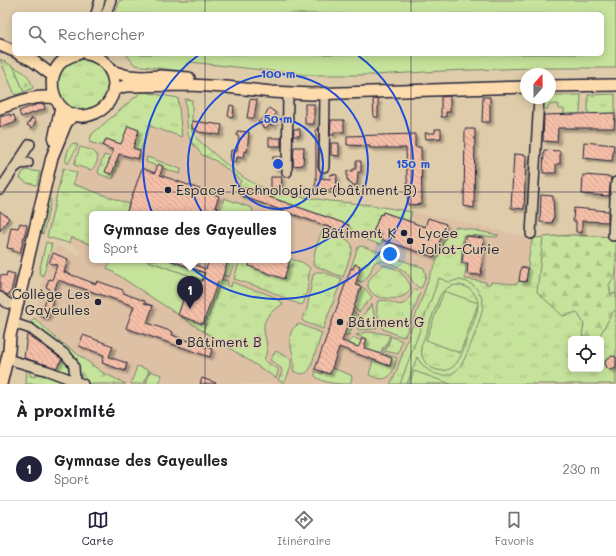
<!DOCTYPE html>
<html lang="fr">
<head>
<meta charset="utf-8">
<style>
	:root { --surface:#fff; --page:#f6f6f6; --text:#202124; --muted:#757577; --line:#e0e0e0; --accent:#22223b }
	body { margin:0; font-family:Mali,sans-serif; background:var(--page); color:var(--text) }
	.controls { position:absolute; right:12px; bottom:12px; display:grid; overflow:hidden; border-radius:6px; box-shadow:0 2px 10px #0003 }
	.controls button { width:36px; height:36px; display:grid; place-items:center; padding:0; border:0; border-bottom:1px solid var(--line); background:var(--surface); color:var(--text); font:20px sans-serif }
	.compass { position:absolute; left:520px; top:68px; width:36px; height:36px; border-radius:50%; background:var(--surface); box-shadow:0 2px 10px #0003; rotate:20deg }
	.you { position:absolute; left:390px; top:254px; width:14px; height:14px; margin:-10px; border:3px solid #fff; border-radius:50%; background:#1a73e8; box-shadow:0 0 0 6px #1a73e833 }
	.badge { display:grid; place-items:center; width:26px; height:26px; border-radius:50%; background:var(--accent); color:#fff; font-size:13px; font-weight:700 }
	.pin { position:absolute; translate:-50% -33px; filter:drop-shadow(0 1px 2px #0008) }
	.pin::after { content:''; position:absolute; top:21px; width:14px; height:12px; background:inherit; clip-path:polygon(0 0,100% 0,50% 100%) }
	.popup { position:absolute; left:89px; top:211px; width:202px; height:52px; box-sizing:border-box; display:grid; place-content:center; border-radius:6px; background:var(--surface); filter:drop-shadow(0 1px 3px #0005); font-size:13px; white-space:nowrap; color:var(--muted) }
	.popup b { font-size:15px; color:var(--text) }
	.popup::after { content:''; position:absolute; left:50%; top:100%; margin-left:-8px; border:8px solid transparent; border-top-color:var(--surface) }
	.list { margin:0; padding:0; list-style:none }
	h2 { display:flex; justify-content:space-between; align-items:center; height:52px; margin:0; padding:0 16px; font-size:17px }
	h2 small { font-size:13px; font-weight:400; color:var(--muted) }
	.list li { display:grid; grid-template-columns:26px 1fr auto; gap:12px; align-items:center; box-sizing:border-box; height:64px; padding:0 16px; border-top:1px solid var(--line) }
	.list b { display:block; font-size:15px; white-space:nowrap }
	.list p { margin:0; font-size:13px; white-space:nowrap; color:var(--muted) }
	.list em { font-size:13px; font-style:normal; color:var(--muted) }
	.icon { flex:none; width:22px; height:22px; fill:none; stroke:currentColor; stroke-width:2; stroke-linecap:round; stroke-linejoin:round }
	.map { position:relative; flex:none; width:616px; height:384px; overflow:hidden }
	.search { position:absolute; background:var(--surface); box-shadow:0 2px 10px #0003; left:12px; right:12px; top:12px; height:44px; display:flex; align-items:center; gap:10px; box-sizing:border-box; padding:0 14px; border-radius:6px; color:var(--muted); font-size:15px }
	.sheet { height:116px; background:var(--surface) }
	nav { display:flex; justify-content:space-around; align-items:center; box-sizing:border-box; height:56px; border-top:1px solid var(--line); background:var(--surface); font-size:11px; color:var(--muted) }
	nav a { display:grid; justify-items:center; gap:2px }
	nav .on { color:var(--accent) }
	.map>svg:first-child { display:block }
	.built { fill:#dec1a5; fill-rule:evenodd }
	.grass { fill:url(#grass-tufts); stroke:#74826b; fill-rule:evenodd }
	.forest { fill:url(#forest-firs); stroke:#74826b }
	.park { fill:#c6e39b; stroke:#74826b; fill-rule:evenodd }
	.building { fill:url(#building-back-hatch); stroke:#22223b; filter:url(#shadow) }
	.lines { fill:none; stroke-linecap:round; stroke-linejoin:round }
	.minor-casing { stroke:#22223b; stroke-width:12 }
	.major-casing { stroke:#22223b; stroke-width:14 }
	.minor { stroke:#dfccaa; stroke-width:9 }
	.major { stroke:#fddbac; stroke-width:11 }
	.grid { fill:none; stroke:#22223b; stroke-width:1; stroke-opacity:0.55 }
	.ring { fill:none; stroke:#1d4ed8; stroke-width:2 }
	.poi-dot { fill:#22223b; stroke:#dfccaa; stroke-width:1.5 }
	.labels { text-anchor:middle; stroke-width:3; stroke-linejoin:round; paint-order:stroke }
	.poi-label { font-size:14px; fill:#22223b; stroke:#dfccaa; text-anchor:start }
	.centre { fill:#1d4ed8; stroke:#dfccaa; stroke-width:2 }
	.ring-label { font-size:12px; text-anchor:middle; font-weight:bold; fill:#1d4ed8; stroke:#dfccaa; stroke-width:3; stroke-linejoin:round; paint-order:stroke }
</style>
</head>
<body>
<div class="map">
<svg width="616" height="384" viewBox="0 0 616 384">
	<defs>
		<pattern id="grass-tufts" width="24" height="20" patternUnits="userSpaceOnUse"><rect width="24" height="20" fill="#c6e39b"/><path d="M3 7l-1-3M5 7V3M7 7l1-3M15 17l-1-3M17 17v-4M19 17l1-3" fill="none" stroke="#aac286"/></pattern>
		<pattern id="forest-firs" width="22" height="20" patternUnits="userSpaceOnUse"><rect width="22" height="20" fill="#c6e39b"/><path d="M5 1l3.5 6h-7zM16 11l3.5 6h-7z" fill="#aac286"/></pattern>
		<pattern id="building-back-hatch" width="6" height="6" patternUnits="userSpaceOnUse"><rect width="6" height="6" fill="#f5bfa8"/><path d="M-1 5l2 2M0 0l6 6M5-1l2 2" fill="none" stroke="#d2a492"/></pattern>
		<filter id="shadow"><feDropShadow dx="3" dy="3" stdDeviation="1" flood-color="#0004"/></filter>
	</defs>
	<rect width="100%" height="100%" fill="#dfccaa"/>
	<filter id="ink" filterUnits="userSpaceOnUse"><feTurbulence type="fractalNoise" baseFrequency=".025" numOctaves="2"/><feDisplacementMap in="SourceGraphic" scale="8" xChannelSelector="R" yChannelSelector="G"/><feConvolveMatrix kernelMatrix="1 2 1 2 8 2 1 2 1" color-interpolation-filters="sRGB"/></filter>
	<g filter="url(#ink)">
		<path class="built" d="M140,93L192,100V132L198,140L249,181L267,190L329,201L371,205L439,217L533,238L530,249L526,283L490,384H126L102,372L57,339L34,318L49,255L52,256L56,246L68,250L78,256L82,252L69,243L54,238L85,148L87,149L92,134ZM92,214H288V260H145L219,286L107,268L112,260H92Z"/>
		<g class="grass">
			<path d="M82,56L93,58L108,73L109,94L94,110L72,111L57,95L59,69Z"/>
			<path d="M0,59L14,67L24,92L15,95Z"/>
			<path d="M144,92L178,98L182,137L150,126L140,151L106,139L103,146L89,142L92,134L140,93Z"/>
			<path d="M615,94V113L588,114V95Z"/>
			<path d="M550,95H581L580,114H564V109H559L558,104L548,105V109H543V102L547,98H550Z"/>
			<path d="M185,99L192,100V132L198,140C221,159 244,184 275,192L329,201L371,205L412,212L409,221L383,212L382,215L380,214L374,232L382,235L380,239L382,240L381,245L352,234V233L347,231L349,225L239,186L241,180L216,161L202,155L190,140L188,134Z"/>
			<path d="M73,143L78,145L68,164L66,162C65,157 69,146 73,143Z"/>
			<path d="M80,147C88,149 100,151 97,162C95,166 94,167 91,170L74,165Z"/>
			<path d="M104,155L111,157L112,174L117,160L119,161L113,179L99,174L98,172Z"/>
			<path d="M147,157L181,169L180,174L146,162Z"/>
			<path d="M63,168L77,173L73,184L129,204L126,214H92V245L71,237L69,243L47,237Z"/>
			<path d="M27,170L40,172L37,185L27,183L20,178L23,172Z"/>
			<path d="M224,198L252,208L253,209L252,214H222L220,211Z"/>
			<path d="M48,199L51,200L43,234L40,233Z"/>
			<path d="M456,227L499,235L497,237L463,235L461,264H466L465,279L486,282V284H490L491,282L517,284L519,281L526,282L530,249L533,238L573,235L616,237V384H390L394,378L431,272C440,259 442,233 456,227ZM571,339H601V369H571Z"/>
			<path d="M322,231L348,240L352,245V251L343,277L313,265L315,250Z"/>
			<path d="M46,242L52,244L43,276L39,273Z"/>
			<path d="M362,246L424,268L426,276L422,287L420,288C414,285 413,281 409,276C402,268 385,258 375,262C371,269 369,278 362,282L357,280L360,266L355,264L353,269L351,268L357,249L358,247Z"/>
			<path d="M290,258L293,260L302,262L310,268C308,278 308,298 302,305L285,299L268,290L234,279L240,260H251L249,266L284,278Z"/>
			<path d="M145,260H168L205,273L204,276L228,281L227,286L231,287L232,282C239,285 247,288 254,290C265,293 274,295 283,304C247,325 275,336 264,360L278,369V372L276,378L203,331L219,286Z"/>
			<path d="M228,260H235L229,277L223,275Z"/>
			<path d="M383,265C395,266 408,276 411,288C405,301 390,299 378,297C374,295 368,290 368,285C367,280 379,268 383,265Z"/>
			<path d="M316,272H324L342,279L323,329L304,322L302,320L307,309L313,275Z"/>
			<path d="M356,283L365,289L372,297L359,312L353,307L361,287L355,285Z"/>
			<path d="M416,289L420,293L405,336L402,337L383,329C378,321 375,310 378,301C396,297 400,317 413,291Z"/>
			<path d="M372,304L377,328L374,329L358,330V328L364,314Z"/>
			<path d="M352,311L358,315L353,323L350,334L343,336Z"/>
			<path d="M299,324L322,333L310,369C305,376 300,374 293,371C298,355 280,333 299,324Z"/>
			<path d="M366,332L380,333L390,335L385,348L383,347L380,354L346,343L354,338L366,342L367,339L356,335Z"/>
			<path d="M391,336L402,341L398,354L385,351L383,355L382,354L384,349L386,350Z"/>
			<path d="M276,351L291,359V367L285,382H282L278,380L282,372L281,368L270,360Z"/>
			<path d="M386,354L397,358C392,376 389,384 369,375L373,360L389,366L392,358L385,355Z"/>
			<path d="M65,357L70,366L72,376L55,370Z"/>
			<path d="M332,368L351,375L352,378L350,384C338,384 324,384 315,376V371L322,374L323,372L330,374Z"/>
			<path d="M27,369L30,370V376L35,377L37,372L69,384H26Z"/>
		</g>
		<g class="forest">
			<path d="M14,67C26,73 29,75 33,88L24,92Z"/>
			<path d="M573,235L616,237V273L609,285L611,294L616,293V310L613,312L598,339H586L582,335L584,324L577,312L563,316L537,292L543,237Z"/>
			<path d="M34,318L57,339L102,372L126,384H90L81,380L79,370L75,363L29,325Z"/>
		</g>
		<g class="park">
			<path d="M120,0H616V68H531L442,71L373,75H308L190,62L187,64L182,71L135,65L126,54H602V14H115Z"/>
			<path d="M112,260H145L219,286L203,331L107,268Z"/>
			<path d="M439,278C442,279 445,281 448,282C451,282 454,281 457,280C464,280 471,283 476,288C480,293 483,299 483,305C483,314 467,357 461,365C448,384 426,374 417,357L407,384H400ZM458,285C469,286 476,292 478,303L444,291L426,340L460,353L478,304L477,312C474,321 471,330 467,339C462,354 455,379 432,368C424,364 421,356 421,347L440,295C445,289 450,285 458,285Z"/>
			<path d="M137,366L149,370L144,384H131Z"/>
			<path d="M150,371L162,375L159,384H146Z"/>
			<path d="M414,371L451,384H409Z"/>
		</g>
		<g class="building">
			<path d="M450,96V112H446V117H441V97Z"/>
			<path d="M483,97H490V122H482Z"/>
			<path d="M250,99L257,100L254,118H247Z"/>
			<path d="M378,99V117H374L373,100Z"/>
			<path d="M38,104H44L45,109L21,117L19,111Z"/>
			<rect x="305" y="104" width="9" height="20"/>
			<path d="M230,105L234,106L233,117L228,116Z"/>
			<path d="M269,108L276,113L273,119L276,121L273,126L270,124L266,128L263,127L258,122L264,117Z"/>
			<path d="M615,113L614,128H558L557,142L543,141L544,115Z"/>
			<path d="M10,114V116L14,115L16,122L6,126L5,125L0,127V117Z"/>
			<path d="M32,118L36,121L32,128L27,125Z"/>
			<path d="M331,120H344V132H334V135H330Z"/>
			<path d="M192,121L222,125L220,135L199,132L196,129H192Z"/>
			<path d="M128,126L139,130L133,148L140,151L138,159L119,154L112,174L105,172L113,150L103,146L106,139L121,144Z"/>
			<path d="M294,129H300V136H293Z"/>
			<path d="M316,129H319L318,167L321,172L320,178L330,179L331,174L337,175L336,190L314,189L316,182Z"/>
			<path d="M435,129H441V138L426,139L425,133H435Z"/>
			<path d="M465,129H475L474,208L464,206Z"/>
			<path d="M237,131L249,132L247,152L244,151L243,158L237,157L236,162L230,161L231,150L237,151L239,137L237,136Z"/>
			<path d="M415,134V147H421L422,204L408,205L406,148H370V146L347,145V136Z"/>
			<rect x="269" y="138" width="12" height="8"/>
			<path d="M584,142L614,145L612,161L583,158Z"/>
			<path d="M331,143H339V156L331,155Z"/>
			<path d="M294,147H304L303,165L293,166Z"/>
			<path d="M544,150L560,151V164H556V173H543Z"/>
			<path d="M514,154L526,155L524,209L511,208Z"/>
			<rect x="273" y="157" width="8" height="11"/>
			<path d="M356,161H361V172H358L357,185H352V183H349V180H347V171H353V169H356Z"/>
			<path d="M158,164L163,166L160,175L219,196L215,207L218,208L216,213L126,214L142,168L155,173Z"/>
			<path d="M583,175L611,177L609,196L582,194Z"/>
			<path d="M271,177H282L281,188H272L271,186Z"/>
			<path d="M244,188L349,225L346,233L241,196Z"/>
			<path d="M541,195L553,196L554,218H553L552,223L540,222Z"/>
			<path d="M574,208L608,211V222L582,221V233L576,232V221H573Z"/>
			<path d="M0,211L9,218L0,231Z"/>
			<path d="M383,212L425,227L428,218L446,224L434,257L380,239L382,235L373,232L380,214L382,215Z"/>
			<path d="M20,223L27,225L20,253L13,251V249L7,248L11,227L18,228Z"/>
			<path d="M465,236L484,238L481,275L467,274L468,263H462Z"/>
			<path d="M53,253L68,259L64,272L96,284L97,281L123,290V293L145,301L144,303L153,306L147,323L173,332L172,335L212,349L210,357L126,328L134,306L58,280L51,300H53L47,319L40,316L50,289L46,287L49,279L52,280L57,265L49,263Z"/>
			<path d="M170,260H197L195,265L206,269L209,260H228L221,282L218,281L203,324L178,315L190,279L196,281H202L205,273Z"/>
			<path d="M251,260H290L284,279L249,266Z"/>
			<path d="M355,264L360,266L359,270L360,271L355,285L361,287L342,341L358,347L359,346L362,338L367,339L364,348L392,358L390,366L339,347L330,374L315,369L351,268L353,269Z"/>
			<path d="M521,267L528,268L526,282L519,281Z"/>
			<path d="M7,272L15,274L11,292L7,295L0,291V275L6,276Z"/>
			<path d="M27,335H28L62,359L56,368L24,358Z"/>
			<path d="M83,335L113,346L109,357L127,363L125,371L102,363L104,355L79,346Z"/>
			<path d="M612,356L616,357V368L611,370L607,368L605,363L606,359Z"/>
			<path d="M202,378L216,383V384H200Z"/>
		</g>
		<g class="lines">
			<g class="minor-casing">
				<g id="minor">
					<path d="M96,14L100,0"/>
					<path d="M106,14L111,0"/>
					<path d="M16,167L20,164L28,163"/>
					<path d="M324,167L325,94"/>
					<path d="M287,172L288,93"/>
					<path d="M0,190L30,144"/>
					<path d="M531,234L539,98"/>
					<path d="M613,236L616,182"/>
					<path d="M0,297L7,303L17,306"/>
					<path d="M13,323L31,329L66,355L72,362L74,367L75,381"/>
					<path d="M7,359L48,371L83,384"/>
				</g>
			</g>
			<g class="major-casing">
				<g id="major">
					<path d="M0,45L14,51"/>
					<path d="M19,54L32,60L53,76"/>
					<path d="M78,54C32,64 54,131 95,113C103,110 109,103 112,96C119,77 106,57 87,54"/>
					<path d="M111,71L128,76L142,77L159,76L189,78"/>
					<path d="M550,86L616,85"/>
					<path d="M113,90L125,86L190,85L226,87L272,92L311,94L526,87"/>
					<path d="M0,108C17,102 37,94 55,98"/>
					<path d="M54,140L61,107"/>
					<path d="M1,384L9,351L10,336L13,323L52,157L66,123L74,114"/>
				</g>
			</g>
			<use href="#minor" class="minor"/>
			<use href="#major" class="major"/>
		</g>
	</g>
	<path class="grid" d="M205,0V14M411,0V14M205,54V384M411,54V384M0,192H616"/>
	<g class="ring">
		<circle cx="278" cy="164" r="45"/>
		<circle cx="278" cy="164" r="90"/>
		<path d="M356 54A135 135 0 1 1 200 54"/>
	</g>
	<g class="poi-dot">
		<circle cx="168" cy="190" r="4"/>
		<circle cx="404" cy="233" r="4"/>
		<circle cx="410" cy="241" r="4"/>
		<circle cx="98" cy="302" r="4"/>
		<circle cx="340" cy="322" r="4"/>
		<circle cx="179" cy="342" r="4"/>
	</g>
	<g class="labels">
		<g class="poi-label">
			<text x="176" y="195">Espace Technologique (bâtiment B)</text>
			<text x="396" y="238" text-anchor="end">Bâtiment K</text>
			<text x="418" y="238">Lycée<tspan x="418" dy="16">Joliot-Curie</tspan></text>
			<text x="90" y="299" text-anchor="end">Collège Les<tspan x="90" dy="16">Gayeulles</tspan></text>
			<text x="348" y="327">Bâtiment G</text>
			<text x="187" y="347">Bâtiment B</text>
		</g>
	</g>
	<circle cx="278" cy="164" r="6" class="centre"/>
	<g class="ring-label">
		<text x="278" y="78">100 m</text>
		<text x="278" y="123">50 m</text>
		<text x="413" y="168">150 m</text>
	</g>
</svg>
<div class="controls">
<button><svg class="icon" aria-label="locate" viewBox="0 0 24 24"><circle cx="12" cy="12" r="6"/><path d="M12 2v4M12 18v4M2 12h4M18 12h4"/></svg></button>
</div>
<svg class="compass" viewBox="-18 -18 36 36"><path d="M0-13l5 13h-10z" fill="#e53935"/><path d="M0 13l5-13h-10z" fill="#757577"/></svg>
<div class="you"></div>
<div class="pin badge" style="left:190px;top:309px">1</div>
<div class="popup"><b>Gymnase des Gayeulles</b>Sport</div>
<div class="search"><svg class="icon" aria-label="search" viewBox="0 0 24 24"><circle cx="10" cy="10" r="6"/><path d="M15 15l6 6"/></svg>Rechercher</div>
</div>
<section class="sheet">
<h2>À proximité<small></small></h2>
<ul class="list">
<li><span class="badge">1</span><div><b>Gymnase des Gayeulles</b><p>Sport</p></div><em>230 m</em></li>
</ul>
</section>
<nav>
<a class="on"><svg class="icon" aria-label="map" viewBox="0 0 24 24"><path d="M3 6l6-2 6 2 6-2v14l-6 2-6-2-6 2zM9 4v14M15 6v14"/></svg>Carte</a>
<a><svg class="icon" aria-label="directions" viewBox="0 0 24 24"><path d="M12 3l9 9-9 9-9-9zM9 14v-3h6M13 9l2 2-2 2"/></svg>Itinéraire</a>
<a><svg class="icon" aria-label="saved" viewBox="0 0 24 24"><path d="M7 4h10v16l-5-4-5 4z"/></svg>Favoris</a>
</nav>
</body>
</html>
